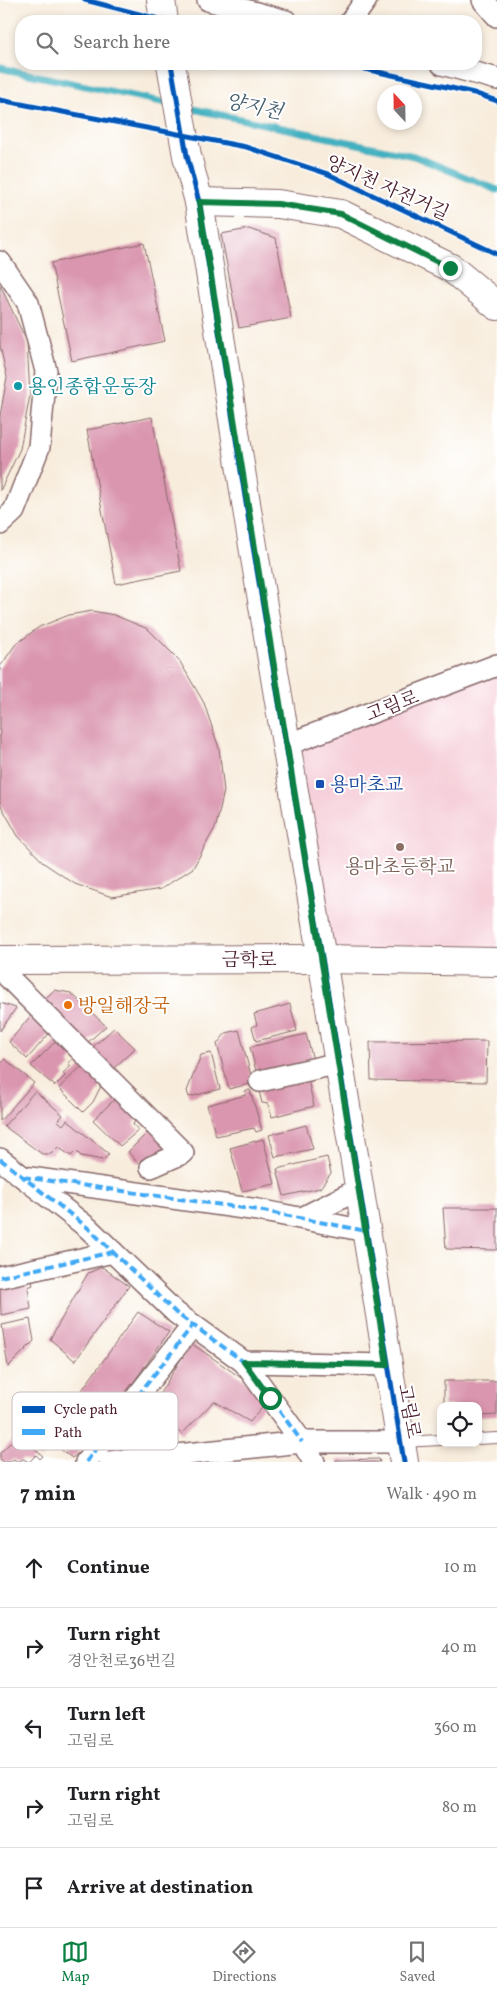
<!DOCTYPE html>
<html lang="en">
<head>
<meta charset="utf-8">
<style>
	:root { --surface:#fff; --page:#f2f2f2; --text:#202124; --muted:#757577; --line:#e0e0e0; --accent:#0b8043 }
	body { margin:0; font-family:Vollkorn,"Noto Serif KR",serif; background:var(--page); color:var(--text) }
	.controls { position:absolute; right:15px; bottom:15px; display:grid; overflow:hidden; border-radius:10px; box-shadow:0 2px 8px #0003 }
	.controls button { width:45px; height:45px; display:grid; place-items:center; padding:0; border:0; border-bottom:1px solid var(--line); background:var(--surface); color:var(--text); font:25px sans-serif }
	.compass { position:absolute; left:377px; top:85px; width:45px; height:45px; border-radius:50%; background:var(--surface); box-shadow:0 2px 8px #0003; rotate:338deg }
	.stop { position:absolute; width:15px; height:15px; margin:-11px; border:4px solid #0b8043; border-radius:50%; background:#fff }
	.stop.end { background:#0b8043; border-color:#fff; box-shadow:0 1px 5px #0008 }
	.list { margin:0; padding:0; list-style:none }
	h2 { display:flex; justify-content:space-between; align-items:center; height:65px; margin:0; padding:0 20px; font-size:21px }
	h2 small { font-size:16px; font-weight:400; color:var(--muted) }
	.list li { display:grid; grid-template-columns:32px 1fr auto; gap:15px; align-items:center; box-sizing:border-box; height:80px; padding:0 20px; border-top:1px solid var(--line) }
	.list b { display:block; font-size:19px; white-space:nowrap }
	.list p { margin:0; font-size:16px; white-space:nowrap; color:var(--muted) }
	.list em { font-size:16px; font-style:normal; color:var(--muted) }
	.icon { flex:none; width:28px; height:28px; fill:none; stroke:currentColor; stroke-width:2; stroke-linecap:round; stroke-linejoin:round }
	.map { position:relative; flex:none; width:497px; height:1462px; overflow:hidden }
	.search { position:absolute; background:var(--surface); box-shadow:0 2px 8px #0003; left:15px; right:15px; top:15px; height:55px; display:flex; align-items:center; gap:12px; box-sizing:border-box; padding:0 18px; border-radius:20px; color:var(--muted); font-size:19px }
	.sheet { height:465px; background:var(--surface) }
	nav { display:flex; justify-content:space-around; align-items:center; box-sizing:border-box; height:70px; border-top:1px solid var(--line); background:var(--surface); font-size:14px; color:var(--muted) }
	nav a { display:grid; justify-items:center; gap:2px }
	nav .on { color:var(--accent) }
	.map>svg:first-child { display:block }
	.built { fill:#f6cfd9 }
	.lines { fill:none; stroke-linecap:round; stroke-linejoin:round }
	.stream { stroke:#43b0c0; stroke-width:7 }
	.building { fill:#da96af }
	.lane-casing { stroke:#876769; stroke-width:12 }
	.street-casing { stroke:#876769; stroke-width:24 }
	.secondary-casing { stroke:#876769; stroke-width:30 }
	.lane { stroke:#fff; stroke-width:10 }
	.street { stroke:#fff; stroke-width:21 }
	.secondary { stroke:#fff; stroke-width:28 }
	.quiet { stroke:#3fa9f5; stroke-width:4; stroke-dasharray:8 4; stroke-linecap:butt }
	.cycleway-casing { stroke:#fff; stroke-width:8 }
	.cycleway { stroke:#0057b8; stroke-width:5 }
	.route { stroke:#0b8043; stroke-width:6 }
	.culture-dot { fill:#0f9aa8; stroke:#fff; stroke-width:2 }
	.transit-dot { fill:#1a4fb4; stroke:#fff; stroke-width:2 }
	.education-dot { fill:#8d6e63; stroke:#fff; stroke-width:2 }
	.food-dot { fill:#e8710a; stroke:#fff; stroke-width:2 }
	.labels { text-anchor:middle; stroke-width:4; stroke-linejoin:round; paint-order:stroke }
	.street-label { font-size:19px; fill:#4a1f2b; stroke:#fff }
	.culture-label { font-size:19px; fill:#0d838f; stroke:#fff; text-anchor:start }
	.transit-label { font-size:19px; fill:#164399; stroke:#fff; text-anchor:start }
	.education-label { font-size:19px; fill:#785e54; stroke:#fff }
	.food-label { font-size:19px; fill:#c56008; stroke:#fff; text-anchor:start }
	.water-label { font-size:20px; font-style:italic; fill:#47606e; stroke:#fff }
	.key { fill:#fff; stroke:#c9bcbf; stroke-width:1 }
	.key-label { font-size:14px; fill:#4a1f2b }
</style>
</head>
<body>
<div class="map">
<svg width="497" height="1462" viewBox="0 0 497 1462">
	<rect width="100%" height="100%" fill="#fff"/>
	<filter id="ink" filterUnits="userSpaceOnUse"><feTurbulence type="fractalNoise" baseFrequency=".02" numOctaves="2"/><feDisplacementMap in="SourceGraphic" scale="10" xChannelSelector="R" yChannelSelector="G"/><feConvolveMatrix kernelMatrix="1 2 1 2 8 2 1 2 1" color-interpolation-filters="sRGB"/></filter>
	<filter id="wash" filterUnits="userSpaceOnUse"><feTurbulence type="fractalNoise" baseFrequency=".0096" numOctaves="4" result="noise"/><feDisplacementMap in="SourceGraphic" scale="20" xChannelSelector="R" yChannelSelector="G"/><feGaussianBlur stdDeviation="1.12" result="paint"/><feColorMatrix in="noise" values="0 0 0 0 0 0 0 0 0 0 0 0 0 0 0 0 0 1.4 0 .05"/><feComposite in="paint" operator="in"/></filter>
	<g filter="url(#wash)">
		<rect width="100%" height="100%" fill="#f8eddd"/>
		<path class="built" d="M497,665V950L322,959L286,745Z"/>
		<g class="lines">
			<g class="stream">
				<path d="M0,68L171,104"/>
				<path d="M184,107L414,156L497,190"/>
			</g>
		</g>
		<g id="blocks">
			<g class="building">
				<path d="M249,229L276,238L291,318L239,328L221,234Z"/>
				<path d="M144,243L165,341L72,361L51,263Z"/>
				<path d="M0,285L27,342L30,395L20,449L0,491V416L7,377L0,346Z"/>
				<path d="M152,417L181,571L116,584L87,430Z"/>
				<path d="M92,611L114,615L148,629L179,660L204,703L219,748L224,791L216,826L193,868L161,889L112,897L75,884L45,864L18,836L0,804V667L15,645L39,627L69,615Z"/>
				<path d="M54,990L71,993L106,1026L86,1044L40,1004Z"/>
				<path d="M0,1003L16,1008L0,1031Z"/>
				<path d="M290,1004L297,1031L256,1041L252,1027L257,1025L254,1014Z"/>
				<path d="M33,1013L53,1029L27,1059L9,1042Z"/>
				<path d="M114,1028L135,1048L108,1074L88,1051Z"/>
				<path d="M239,1030L253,1083L229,1089L217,1044L226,1033Z"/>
				<path d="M306,1034L313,1060L257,1075L250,1047Z"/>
				<path d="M59,1038L77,1055L68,1063L71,1066L63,1073L65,1076L55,1086L31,1066Z"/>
				<path d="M487,1041L486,1082L371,1080L370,1042Z"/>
				<path d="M211,1053L220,1089L189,1097L187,1091L201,1055Z"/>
				<path d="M5,1059L34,1083L0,1121V1065Z"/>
				<path d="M85,1063L103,1082L93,1102L83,1112L59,1088Z"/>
				<path d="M308,1080L314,1106L272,1117L268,1104L262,1103L259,1091Z"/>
				<path d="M250,1090L262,1130L256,1132L254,1128L216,1136L207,1105L246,1095L244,1091Z"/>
				<path d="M35,1091L63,1115L58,1121L63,1125L67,1120L109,1154L103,1160L81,1156L76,1151L71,1156L58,1147L51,1154H42L4,1126Z"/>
				<path d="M118,1096L138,1113L133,1125L139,1130L120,1146L93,1120Z"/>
				<path d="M306,1125L313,1149L275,1157L269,1135Z"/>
				<path d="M152,1128L169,1147L160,1155L156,1152L145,1162L142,1159L138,1163L128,1152Z"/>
				<path d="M263,1139L275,1184L242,1191L230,1148Z"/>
				<path d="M327,1157L331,1173L320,1188L284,1196L277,1169Z"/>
				<path d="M443,1208H497V1250L446,1249Z"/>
				<path d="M102,1267L129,1286L75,1361L50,1339L88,1273Z"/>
				<path d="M31,1277L33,1285L28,1287L31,1309L1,1315L0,1283Z"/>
				<path d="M138,1312L169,1332L99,1431L70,1407Z"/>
				<path d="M30,1319L34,1341L8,1367L2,1325Z"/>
				<path d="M191,1343L270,1398L250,1422L214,1401L182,1434L149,1411Z"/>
				<path d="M444,1381H497V1415L478,1416V1406H444Z"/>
				<path d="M45,1404L95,1439L72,1458L28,1425Z"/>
				<path d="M18,1435L43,1456L40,1459L36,1455L29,1462L23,1459L18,1462L14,1459L10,1462H4L0,1459V1453Z"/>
				<path d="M379,1459L380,1462H336V1460Z"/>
			</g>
		</g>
	</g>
	<g filter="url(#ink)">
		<use href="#blocks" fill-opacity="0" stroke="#876769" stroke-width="1"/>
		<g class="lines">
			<g class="lane-casing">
				<g id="lane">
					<path d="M478,1439L497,1438"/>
					<path d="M402,1442L441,1440"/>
				</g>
			</g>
			<g class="street-casing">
				<g id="street">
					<path d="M208,0L286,21"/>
					<path d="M483,0L497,16"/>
					<path d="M351,21L366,0"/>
					<path d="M442,64L497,79"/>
					<path d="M0,262L28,303L46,371L39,447L14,511L0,524"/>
					<path d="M286,745L497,665"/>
					<path d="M0,969L183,1153L151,1167"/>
					<path d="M260,1081L339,1063"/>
					<path d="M0,1159L88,1228L176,1313L244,1362L387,1365"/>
					<path d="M23,1177L258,1210L366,1231"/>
					<path d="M302,1218L359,1189"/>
					<path d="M0,1277L113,1252"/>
					<path d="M244,1362L302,1442L314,1462"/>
					<path d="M86,1462L193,1325"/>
					<path d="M110,1462L302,1442H400"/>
				</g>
			</g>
			<g class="secondary-casing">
				<g id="secondary">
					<path d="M161,0L164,21"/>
					<path d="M171,64L187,156L199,202L249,522L322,959L404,1462"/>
					<path d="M199,202L278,204L341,214L451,268L497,306"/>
					<path d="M0,960L322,959L497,962"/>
				</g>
			</g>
			<use href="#lane" class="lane"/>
			<use href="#street" class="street"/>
			<use href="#secondary" class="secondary"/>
			<g class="quiet">
				<path d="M0,1159L88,1228L176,1313L244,1362L387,1365"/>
				<path d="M23,1177L258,1210L366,1231"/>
				<path d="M0,1277L113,1252"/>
				<path d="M244,1362L302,1442"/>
				<path d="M86,1462L193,1325"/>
			</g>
			<g class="cycleway-casing">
				<g id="cycleway">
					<path d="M85,0L166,21"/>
					<path d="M171,64L187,156L199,202L249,522L322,959L404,1462"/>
					<path d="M342,64L474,93L497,101"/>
					<path d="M0,100L246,147L328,174L497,254"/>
				</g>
			</g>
			<use href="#cycleway" class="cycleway"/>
		</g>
	</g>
	<g class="lines" filter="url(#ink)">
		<path class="route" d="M270,1398L244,1362L387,1365C326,977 259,590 199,202L278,204L341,214L450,268"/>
	</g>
	<circle class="culture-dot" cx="18" cy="386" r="5"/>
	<rect class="transit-dot" x="315" y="779" width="10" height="10" rx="2.5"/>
	<circle class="education-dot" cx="400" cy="847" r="5"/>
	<circle class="food-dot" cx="68" cy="1005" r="5"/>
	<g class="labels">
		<g class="street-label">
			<text transform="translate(388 187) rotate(24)" y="7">양지천 자전거길</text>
			<text transform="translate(392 705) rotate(-21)" y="7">고림로</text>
			<text x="249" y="966">금학로</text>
			<text transform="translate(410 1411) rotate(80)" y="7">고림로</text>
		</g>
		<g class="culture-label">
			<text x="28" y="393">용인종합운동장</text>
		</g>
		<g class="transit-label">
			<text x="330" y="791">용마초교</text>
		</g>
		<g class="education-label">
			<text x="400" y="873">용마초등학교</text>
		</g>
		<g class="food-label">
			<text x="78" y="1012">방일해장국</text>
		</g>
		<g class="water-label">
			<text transform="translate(254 106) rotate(12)" y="7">양지천</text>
		</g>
	</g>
	<rect x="12" y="1392" width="166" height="58" rx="8" class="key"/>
	<rect x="22" y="1406" width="23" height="7" fill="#0057b8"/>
	<rect x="22" y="1429" width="23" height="6" fill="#3fa9f5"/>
	<g class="key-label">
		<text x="54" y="1414">Cycle path</text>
		<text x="54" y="1437">Path</text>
	</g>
</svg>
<div class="controls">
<button><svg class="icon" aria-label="locate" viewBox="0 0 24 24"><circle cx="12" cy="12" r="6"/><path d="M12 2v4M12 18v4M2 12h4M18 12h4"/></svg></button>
</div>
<svg class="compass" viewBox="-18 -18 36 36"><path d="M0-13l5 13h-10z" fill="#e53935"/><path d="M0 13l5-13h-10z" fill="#757577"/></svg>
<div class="stop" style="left:270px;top:1398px"></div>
<div class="stop end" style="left:450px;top:268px"></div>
<div class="search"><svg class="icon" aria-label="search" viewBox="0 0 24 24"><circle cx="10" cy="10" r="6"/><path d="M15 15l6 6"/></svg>Search here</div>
</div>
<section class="sheet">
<h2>7 min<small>Walk · 490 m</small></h2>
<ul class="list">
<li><svg class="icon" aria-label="ahead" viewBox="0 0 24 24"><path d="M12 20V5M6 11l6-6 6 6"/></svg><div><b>Continue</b></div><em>10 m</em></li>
<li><svg class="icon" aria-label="right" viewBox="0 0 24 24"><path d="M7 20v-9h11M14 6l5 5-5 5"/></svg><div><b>Turn right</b><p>경안천로36번길</p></div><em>40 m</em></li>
<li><svg class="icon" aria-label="left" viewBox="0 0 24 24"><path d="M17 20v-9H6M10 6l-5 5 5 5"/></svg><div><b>Turn left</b><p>고림로</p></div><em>360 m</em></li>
<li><svg class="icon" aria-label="right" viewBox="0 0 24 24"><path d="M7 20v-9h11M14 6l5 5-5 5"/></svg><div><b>Turn right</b><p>고림로</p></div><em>80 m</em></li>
<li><svg class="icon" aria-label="arrive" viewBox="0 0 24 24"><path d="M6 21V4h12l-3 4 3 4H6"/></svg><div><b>Arrive at destination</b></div></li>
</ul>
</section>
<nav>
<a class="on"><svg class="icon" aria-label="map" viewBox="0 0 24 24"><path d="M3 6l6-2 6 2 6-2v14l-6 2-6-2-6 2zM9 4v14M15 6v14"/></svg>Map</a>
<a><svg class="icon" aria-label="directions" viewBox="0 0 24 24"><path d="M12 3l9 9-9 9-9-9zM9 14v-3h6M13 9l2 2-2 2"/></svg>Directions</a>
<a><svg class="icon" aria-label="saved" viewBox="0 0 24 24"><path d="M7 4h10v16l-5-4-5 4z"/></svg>Saved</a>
</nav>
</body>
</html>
